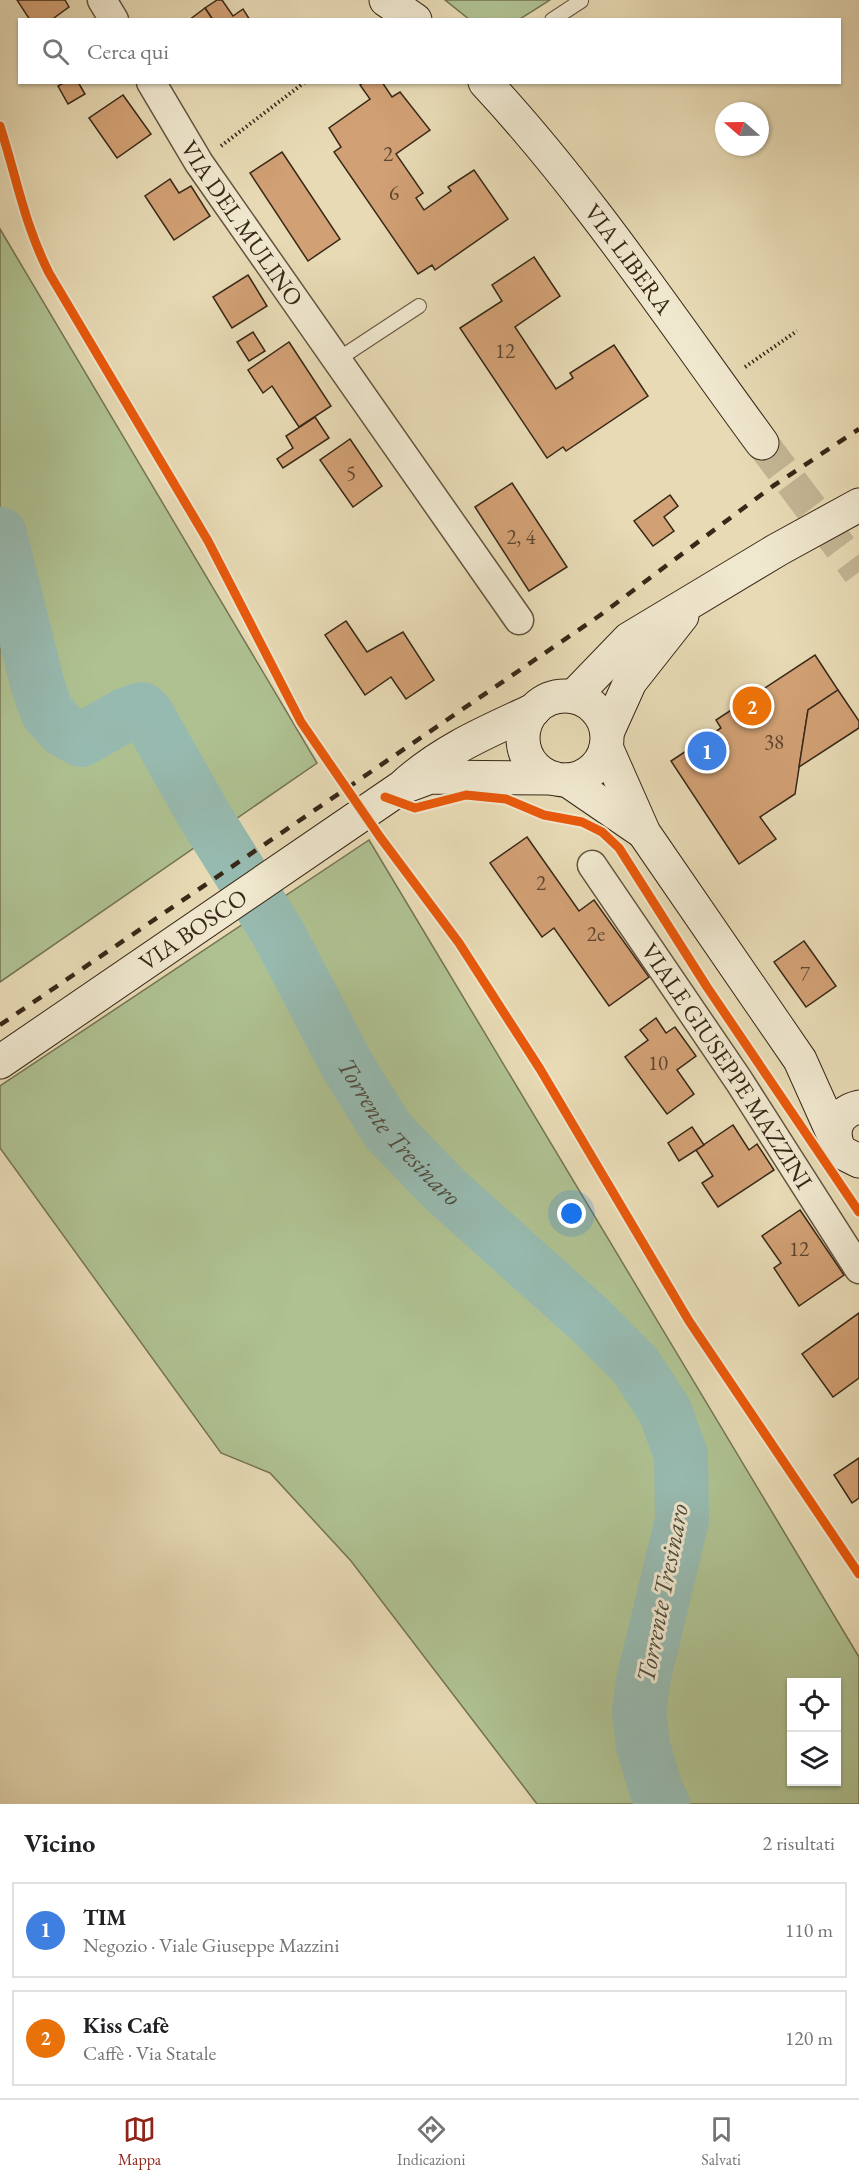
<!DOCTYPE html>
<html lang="it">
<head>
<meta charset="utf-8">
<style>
	:root { --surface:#fff; --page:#f2f2f2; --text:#202124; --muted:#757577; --line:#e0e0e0; --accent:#8f2418 }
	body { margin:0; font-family:"EB Garamond",serif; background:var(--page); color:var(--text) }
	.controls { position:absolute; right:18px; bottom:18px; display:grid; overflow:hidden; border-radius:0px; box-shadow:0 2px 4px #0004 }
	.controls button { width:54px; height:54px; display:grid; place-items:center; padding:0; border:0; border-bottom:2px solid var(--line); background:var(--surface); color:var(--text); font:30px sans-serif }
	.compass { position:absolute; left:715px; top:102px; width:54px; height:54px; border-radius:50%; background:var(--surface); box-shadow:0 2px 4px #0004; rotate:290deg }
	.you { position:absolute; left:572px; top:1214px; width:21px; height:21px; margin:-15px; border:4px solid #fff; border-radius:50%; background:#1a73e8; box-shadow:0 0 0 9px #1a73e833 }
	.badge { display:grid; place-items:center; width:39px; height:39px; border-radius:50%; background:var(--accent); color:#fff; font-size:20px; font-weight:700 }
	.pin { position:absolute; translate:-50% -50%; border:3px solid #fff; box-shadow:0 2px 6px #0006 }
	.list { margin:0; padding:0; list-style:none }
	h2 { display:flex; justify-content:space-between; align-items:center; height:78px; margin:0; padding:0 24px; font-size:26px }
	h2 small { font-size:20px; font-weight:400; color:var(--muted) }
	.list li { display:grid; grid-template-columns:39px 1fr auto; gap:18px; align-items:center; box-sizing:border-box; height:96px; margin:0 12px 12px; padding:0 12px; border:2px solid var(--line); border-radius:0px }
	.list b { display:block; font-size:22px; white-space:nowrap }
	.list p { margin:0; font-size:20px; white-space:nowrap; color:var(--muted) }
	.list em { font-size:20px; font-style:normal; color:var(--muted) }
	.icon { flex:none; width:33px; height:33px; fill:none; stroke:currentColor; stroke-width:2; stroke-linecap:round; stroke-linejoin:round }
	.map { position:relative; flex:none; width:859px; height:1804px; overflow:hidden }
	.search { position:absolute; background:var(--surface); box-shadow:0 2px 4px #0004; left:18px; right:18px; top:18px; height:66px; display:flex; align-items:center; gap:15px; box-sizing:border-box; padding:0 21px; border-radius:0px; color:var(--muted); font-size:22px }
	.sheet { height:294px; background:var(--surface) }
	nav { display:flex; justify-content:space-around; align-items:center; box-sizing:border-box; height:84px; border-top:2px solid var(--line); background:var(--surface); font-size:16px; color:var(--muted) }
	nav a { display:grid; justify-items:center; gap:3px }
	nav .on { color:var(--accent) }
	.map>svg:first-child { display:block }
	.green { fill:#afc191; stroke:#747454; stroke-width:1.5; fill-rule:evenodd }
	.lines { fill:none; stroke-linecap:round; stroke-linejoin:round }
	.river { stroke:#97bab0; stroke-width:54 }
	.building { fill:#d1a074; stroke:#382818; stroke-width:1.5 }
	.secondary-tunnel { stroke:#c4b695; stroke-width:33; stroke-dasharray:33 16; stroke-linecap:butt }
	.lane-casing { stroke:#64543f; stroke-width:16 }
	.street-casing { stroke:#64543f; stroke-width:31 }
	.secondary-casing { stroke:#382818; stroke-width:35 }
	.path { stroke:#382818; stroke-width:4; stroke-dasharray:1.5 3; stroke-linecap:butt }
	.lane { stroke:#efe7ce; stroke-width:14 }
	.street { stroke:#efe7ce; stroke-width:28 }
	.secondary { stroke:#efe7ce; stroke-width:33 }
	.rail { stroke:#382818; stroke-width:4.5; stroke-dasharray:10 10; stroke-linecap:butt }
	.cycleway-casing { stroke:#efe7ce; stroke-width:13 }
	.cycleway { stroke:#e8590c; stroke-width:9 }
	.labels { text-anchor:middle; stroke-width:6; stroke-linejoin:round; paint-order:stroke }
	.number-label { font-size:21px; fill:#5e462f }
	.street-label { font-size:24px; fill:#382818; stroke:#efe7ce }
	.water-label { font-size:26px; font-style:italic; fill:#504c3e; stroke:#efe7ce }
</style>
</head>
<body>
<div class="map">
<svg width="859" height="1804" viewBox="0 0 859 1804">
	<rect width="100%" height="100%" fill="#e7dab4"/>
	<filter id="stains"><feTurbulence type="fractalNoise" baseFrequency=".00333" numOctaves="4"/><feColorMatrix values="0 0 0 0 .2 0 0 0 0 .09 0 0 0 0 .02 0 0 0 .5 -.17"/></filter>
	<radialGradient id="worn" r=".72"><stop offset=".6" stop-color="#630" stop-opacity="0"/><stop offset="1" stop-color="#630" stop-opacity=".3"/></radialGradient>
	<g class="green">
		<path d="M445,0H550L520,19L470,20Z"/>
		<path d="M0,229L317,763L0,982Z"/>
		<path d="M369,840L859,1657V1804H537L351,1561L270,1473L221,1453L0,1148V1086ZM836,1682V1782H792V1682Z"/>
	</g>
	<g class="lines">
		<path class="river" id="s1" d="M0,534L37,683L47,712L63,730L81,740L125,715L142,709L147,714L204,815L278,933L347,1065L388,1131L444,1189L589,1319L635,1365L665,1411L681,1455L682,1520L643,1681L639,1712L643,1745L656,1790L663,1804"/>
	</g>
	<g class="building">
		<path d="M17,0H65L69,7L51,20H30Z"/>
		<path d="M217,0H222L233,16L243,9L250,20H213L205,8Z"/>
		<path d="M205,8L213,20H189Z"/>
		<path d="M65,82H78L85,94L68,104L58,86Z"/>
		<path d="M364,82H382L392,97L400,92L430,130L396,154L423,193L416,198L424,210L451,191L448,187L474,170L508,219L435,270L432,265L418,274L334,152L341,147L329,128L370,99L360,85Z"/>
		<path d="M123,95L151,134L117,158L89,118Z"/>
		<path d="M282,152L340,239L308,261L250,173Z"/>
		<path d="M170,179L179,193L191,186L210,216L174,240L145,196Z"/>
		<path d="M534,257L560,296L515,327L556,389L573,378L570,373L614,345L648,396L566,451L563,447L547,458L460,328L502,301L492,285Z"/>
		<path d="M248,275L267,306L232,328L213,297Z"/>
		<path d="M253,332L265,351L249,361L237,342Z"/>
		<path d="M289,342L331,406L299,427L272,386L263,393L248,370Z"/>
		<path d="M315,417L329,438L283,468L277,459L293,448L286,436Z"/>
		<path d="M350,439L382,486L353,507L320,460Z"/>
		<path d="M512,483L567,567L529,591L475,507Z"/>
		<path d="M670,495L678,506L664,517L674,531L653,546L634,521Z"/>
		<path d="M346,621L367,652L403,632L434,680L406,699L391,677L365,695L325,635Z"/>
		<path d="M815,655L838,690L808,710L795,794L760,817L776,839L739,864L671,761L721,728L716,720Z"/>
		<path d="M838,690L859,721V728L799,767L808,710Z"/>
		<path d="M527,837L579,911L594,900L649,977L609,1006L554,928L542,937L490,863Z"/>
		<path d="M804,941L836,986L806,1007L774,962Z"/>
		<path d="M656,1018L666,1033L675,1027L696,1056L677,1070L694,1094L667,1114L625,1057L648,1040L640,1030Z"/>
		<path d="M733,1125L749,1150L757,1144L774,1170L718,1207L702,1183L713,1176L696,1150Z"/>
		<path d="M692,1127L704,1145L679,1161L668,1143Z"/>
		<path d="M800,1210L844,1275L799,1306L774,1268L781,1263L762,1236Z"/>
		<path d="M859,1313V1378L833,1397L802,1354Z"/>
		<path d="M859,1458V1498L852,1503L834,1475Z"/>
	</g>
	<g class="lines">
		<path class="secondary-tunnel" d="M762,443L859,572"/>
		<g class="lane-casing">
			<g id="lane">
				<path d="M552,20L581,1"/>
				<path d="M337,360L419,306"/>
			</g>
		</g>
		<g class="street-casing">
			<g id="street">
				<path d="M102,0L114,20"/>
				<path id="s2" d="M151,82L199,163L519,620"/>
				<path id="s3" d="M592,865L739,1081L859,1269"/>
			</g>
		</g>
		<g class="secondary-casing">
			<g id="secondary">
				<path d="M386,0L415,20"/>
				<path id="s4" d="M485,82C588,193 673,322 762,443"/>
				<path d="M574,696L629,639L777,550L859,505"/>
				<circle cx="565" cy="738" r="42"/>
				<path d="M607,733L630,682L682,616"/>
				<path d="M606,747L644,833L800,1060L835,1138"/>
				<path d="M567,780L643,832"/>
				<path d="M406,786L430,777L553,778"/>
				<path id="s5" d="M0,1062L402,787C441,751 486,732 534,710"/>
				<path d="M859,1107C836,1112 829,1133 841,1152L859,1161"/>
			</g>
		</g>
		<g class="path">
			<path d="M221,146L305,82"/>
			<path d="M745,367L797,331"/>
		</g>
		<use href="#lane" class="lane"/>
		<use href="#street" class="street"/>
		<use href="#secondary" class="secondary"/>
		<path class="rail" d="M0,1025L599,616L773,486L859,429"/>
		<g class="cycleway-casing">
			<g id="cycleway">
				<path d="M0,126C17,179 24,223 49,273L208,541L301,722L380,837L459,943L540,1069L689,1321L859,1574"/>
				<path d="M385,797L415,808L466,795L506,799L544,815L582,822L602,832L619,848L707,987L859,1212"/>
			</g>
		</g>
		<use href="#cycleway" class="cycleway"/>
	</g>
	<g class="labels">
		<g class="number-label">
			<text x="388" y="161">2</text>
			<text x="394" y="200">6</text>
			<text x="505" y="358">12</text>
			<text x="351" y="480">5</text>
			<text x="521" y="544">2, 4</text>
			<text x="774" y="749">38</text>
			<text x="541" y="890">2</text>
			<text x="596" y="941">2e</text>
			<text x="805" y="981">7</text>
			<text x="658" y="1070">10</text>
			<text x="799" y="1256">12</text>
		</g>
		<g class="street-label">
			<text dy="8" stroke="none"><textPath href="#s2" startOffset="168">VIA DEL MULINO</textPath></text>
			<text dy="8" stroke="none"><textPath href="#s4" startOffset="228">VIA LIBERA</textPath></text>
			<text dy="8" stroke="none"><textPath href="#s5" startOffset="234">VIA BOSCO</textPath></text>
			<text dy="8" stroke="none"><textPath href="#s3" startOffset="242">VIALE GIUSEPPE MAZZINI</textPath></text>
		</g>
		<g class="water-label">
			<text dy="9" stroke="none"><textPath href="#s1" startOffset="794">Torrente Tresinaro</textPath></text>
			<text transform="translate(662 1593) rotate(-79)" y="9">Torrente Tresinaro</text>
		</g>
	</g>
	<rect width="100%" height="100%" filter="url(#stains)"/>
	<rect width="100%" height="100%" fill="url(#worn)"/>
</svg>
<div class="controls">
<button><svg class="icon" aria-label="locate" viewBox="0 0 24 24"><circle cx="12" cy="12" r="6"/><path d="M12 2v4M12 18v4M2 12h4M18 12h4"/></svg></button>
<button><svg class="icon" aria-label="layers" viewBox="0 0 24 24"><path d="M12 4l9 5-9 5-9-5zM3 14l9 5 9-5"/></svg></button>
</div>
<svg class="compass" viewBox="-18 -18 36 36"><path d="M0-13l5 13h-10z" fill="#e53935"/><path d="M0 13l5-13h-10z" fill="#757577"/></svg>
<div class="you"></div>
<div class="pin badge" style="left:707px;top:751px;background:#3f7fe0">1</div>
<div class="pin badge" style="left:752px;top:706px;background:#e8710a">2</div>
<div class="search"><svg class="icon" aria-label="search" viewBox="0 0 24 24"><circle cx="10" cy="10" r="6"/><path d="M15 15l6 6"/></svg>Cerca qui</div>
</div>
<section class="sheet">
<h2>Vicino<small>2 risultati</small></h2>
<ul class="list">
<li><span class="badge" style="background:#3f7fe0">1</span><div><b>TIM</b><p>Negozio · Viale Giuseppe Mazzini</p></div><em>110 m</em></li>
<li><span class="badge" style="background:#e8710a">2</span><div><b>Kiss Cafè</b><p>Caffè · Via Statale</p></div><em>120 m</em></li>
</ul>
</section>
<nav>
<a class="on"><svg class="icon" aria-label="map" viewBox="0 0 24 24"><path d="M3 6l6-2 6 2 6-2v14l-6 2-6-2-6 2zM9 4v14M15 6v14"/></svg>Mappa</a>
<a><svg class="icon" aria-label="directions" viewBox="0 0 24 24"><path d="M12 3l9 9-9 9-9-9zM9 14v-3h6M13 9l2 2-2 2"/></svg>Indicazioni</a>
<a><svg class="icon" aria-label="saved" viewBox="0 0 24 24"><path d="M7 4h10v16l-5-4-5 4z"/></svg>Salvati</a>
</nav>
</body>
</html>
